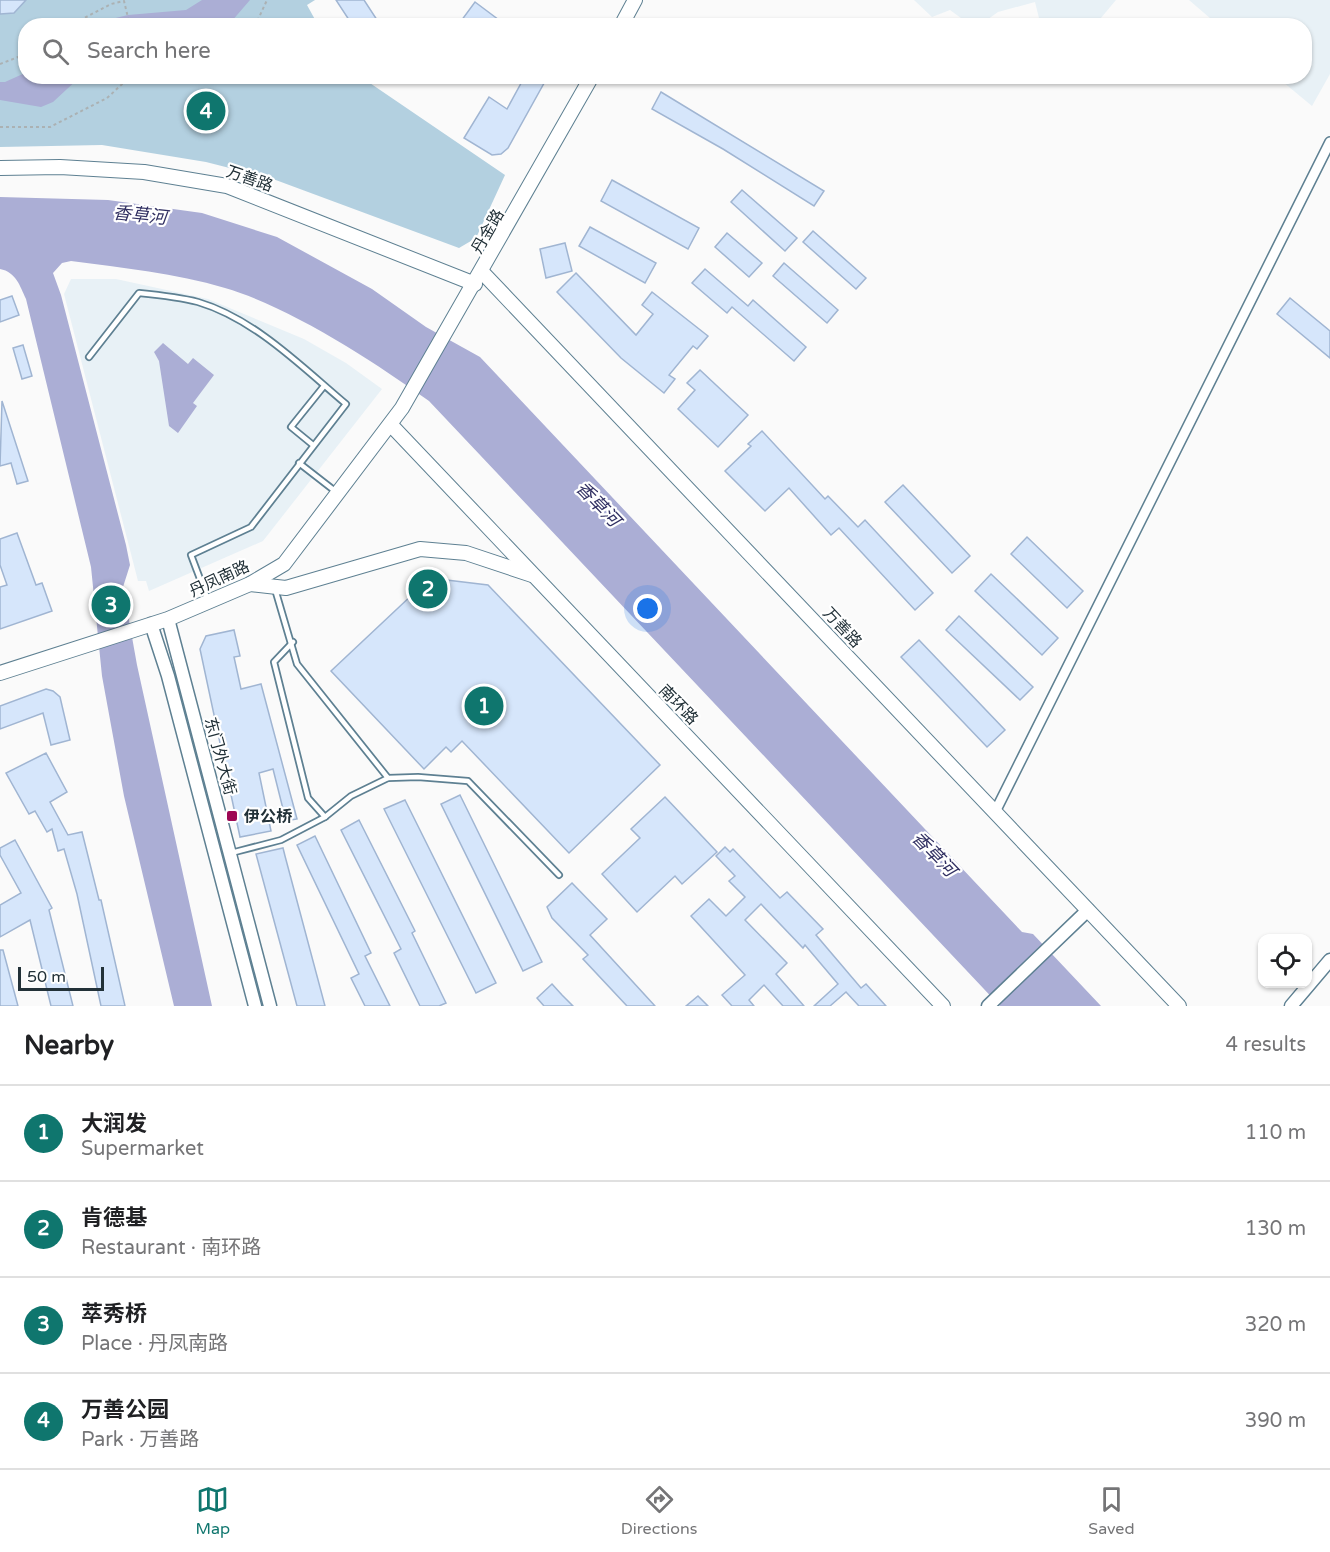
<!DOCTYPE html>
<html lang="en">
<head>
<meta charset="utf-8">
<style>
	:root { --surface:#fff; --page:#f6f6f6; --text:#202124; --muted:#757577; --line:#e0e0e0; --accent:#0f766e }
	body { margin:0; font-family:"Varela Round","Noto Sans SC",sans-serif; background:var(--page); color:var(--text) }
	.controls { position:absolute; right:18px; bottom:18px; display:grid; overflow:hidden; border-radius:12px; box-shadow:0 2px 4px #0004 }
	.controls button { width:54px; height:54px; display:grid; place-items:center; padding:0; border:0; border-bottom:2px solid var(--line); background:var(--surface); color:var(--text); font:30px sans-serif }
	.scale { position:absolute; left:18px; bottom:15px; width:86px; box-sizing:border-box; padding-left:6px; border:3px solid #223138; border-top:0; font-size:16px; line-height:21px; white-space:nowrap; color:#223138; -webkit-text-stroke:4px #fff; paint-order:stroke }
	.you { position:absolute; left:648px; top:609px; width:21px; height:21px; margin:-15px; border:4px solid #fff; border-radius:50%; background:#1a73e8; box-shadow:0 0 0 9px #1a73e833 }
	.badge { display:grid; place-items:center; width:39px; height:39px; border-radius:50%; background:var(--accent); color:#fff; font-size:20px; font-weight:700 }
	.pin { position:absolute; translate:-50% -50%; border:3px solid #fff; box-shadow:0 2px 6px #0006 }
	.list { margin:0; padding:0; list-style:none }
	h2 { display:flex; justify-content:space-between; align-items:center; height:78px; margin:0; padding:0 24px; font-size:26px }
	h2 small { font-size:20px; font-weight:400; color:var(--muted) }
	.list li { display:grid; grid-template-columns:39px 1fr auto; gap:18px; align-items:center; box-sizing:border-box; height:96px; padding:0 24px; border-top:2px solid var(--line) }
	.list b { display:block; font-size:22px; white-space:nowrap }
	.list p { margin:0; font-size:20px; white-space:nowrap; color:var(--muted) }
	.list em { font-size:20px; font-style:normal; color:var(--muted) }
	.icon { flex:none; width:33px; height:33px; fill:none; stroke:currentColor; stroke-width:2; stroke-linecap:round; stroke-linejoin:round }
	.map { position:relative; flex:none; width:1330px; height:1006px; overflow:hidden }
	.search { position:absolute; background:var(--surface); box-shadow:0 2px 4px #0004; left:18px; right:18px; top:18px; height:66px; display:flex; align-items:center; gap:15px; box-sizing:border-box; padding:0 21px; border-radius:24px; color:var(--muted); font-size:22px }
	.sheet { height:462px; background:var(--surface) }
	nav { display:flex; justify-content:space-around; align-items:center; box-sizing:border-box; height:84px; border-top:2px solid var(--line); background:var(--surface); font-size:16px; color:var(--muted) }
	nav a { display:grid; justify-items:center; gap:3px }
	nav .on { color:var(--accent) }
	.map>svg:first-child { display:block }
	.built { fill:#e8f1f6 }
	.green { fill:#b3d0e0 }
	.water { fill:#abaed5 }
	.building { fill:#d6e6fb; stroke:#a0b5d2; stroke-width:1.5 }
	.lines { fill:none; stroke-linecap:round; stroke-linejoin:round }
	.service-casing { stroke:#5e8092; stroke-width:8 }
	.minor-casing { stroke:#5e8092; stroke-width:12 }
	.tertiary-casing { stroke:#5e8092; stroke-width:15 }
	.secondary-casing { stroke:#5e8092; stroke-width:16 }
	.path { stroke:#abb1b3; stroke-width:2; stroke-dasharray:3 3; stroke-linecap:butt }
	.service { stroke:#fff; stroke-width:4.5 }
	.minor { stroke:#fff; stroke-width:9 }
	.tertiary { stroke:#fff; stroke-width:12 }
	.secondary { stroke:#fff; stroke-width:14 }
	.poi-dot { fill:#9d0854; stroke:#fff; stroke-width:2 }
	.labels { text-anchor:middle; stroke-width:4.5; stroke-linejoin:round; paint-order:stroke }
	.street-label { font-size:16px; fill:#223138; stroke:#fff }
	.poi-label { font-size:16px; font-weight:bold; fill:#223138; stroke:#fff; text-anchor:start }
	.water-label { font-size:18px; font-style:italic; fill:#313062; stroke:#fff }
</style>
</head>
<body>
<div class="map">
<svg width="1330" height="1006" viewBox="0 0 1330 1006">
	<rect width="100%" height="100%" fill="#fafafa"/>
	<g class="built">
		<path d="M914,0H1116L1095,25L1041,26L1035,2L998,12L984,22L965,21L950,10L932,17Z"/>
		<path d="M1189,0H1330V74L1312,106L1277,77L1304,76V26L1218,25Z"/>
		<path d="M71,279H116L208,299L304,339L346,363L382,389L263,541L149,591L146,581H138L64,294Z"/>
	</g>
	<path class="green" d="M0,0H315L307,5L318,25L26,26V76L361,77L505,175L476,238L459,248L273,179L206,162L102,145L0,147Z"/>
	<g class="water">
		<path d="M202,0H250L231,22L217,25H87L128,15L186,10Z"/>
		<path d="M25,73L26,76L80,77L53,102L41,107L0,100V82H5Z"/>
		<path d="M0,197L108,200L202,213L277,237L372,289L426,327L480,357L1022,932L1033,934L1101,1006H1000L429,401C373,361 290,307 225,288C175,273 123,268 71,261L62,263L53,273L61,295L126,545L130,565L123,587L137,665L212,1006H174L124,796L102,676L91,567L26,299C20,286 16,272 0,269Z"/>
		<path d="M163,343L188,364L193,358L214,375L193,403L197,406L178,433L169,426L159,361L154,352Z"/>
	</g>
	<g class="building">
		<path d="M0,0H26L14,13L0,14Z"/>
		<path d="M336,0H364L381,26H353Z"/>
		<path d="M475,2L507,26H468L461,21Z"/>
		<path d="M525,76H548L508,148L501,154L492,155L464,138L489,97L507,109Z"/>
		<path d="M661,92L824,191L814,206L723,149L652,109Z"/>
		<path d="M612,180L699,228L688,249L601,201Z"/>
		<path d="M742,190L797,238L785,251L731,202Z"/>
		<path d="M590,227L656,263L645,283L579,246Z"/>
		<path d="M813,231L866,278L856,289L803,242Z"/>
		<path d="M727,233L762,263L749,277L715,247Z"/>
		<path d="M565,243L572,271L546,278L540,249Z"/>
		<path d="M784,263L838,310L827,323L773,276Z"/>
		<path d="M705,269L748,306L753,300L806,347L794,361L732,307L727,313L692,283Z"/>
		<path d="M576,273L636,335L653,314L642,305L652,292L708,336L697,349L693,346L669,375L675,379L664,393L621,358L557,292Z"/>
		<path d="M12,296L19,315L0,322V300Z"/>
		<path d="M1290,298L1330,331V358L1277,314Z"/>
		<path d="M23,345L32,376L22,379L13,348Z"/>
		<path d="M700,370L748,415L718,447L678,409L695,390L687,383Z"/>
		<path d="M2,401L28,481L17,484L11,463L0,466Z"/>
		<path d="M762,431L825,499L828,496L858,527L865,520L933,593L915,610L839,528L831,535L789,488L765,511L725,471L751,446L748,444Z"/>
		<path d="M903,485L970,556L952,573L885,502Z"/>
		<path d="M17,533L36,585L42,583L52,611L0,629V587L7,585L0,565V539Z"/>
		<path d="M1027,537L1083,591L1067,608L1011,554Z"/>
		<path d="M991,574L1058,638L1042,655L975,591Z"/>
		<path d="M430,578L488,585L660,765L569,853L462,741L451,752L446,747L424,769L331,671Z"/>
		<path d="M959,616L1033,687L1020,700L946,630Z"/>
		<path d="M234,630L240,656L234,657L241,689L261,684L297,819L286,821L273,769L259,773L271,831L240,837L200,649L206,636Z"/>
		<path d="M919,640L1005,730L987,747L901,657Z"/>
		<path d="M46,689L53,691L60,697L70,740L51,745L43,713L0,729V706Z"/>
		<path d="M46,753L67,792L50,802L68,835L82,832L99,900H101L125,1006H101L77,894L64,849L58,851L52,829L47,832L35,811L29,814L6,773Z"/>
		<path d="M460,795L542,962L523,971L441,804Z"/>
		<path d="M665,797L717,852L682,884L675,876L637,912L602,874L640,838L631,829Z"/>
		<path d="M405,800L496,983L476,993L384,809Z"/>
		<path d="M359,820L415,931L412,933L446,1003L439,1006H420L394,953L401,949L341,830Z"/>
		<path d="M315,836L371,953L365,956L390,1006H365L351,978L359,974L297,845Z"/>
		<path d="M15,840L52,908L49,910L73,1006H51L30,920L0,937V905L21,893L0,855V848Z"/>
		<path d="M725,847L730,852L733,849L780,898L787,892L823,929L816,935L861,988L866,984L886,1006H859L846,992L830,1006H814L838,984L805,945L803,948L761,904L745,920L787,963L776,974L804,1006H783L764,985L749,1000L754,1006H732L722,995L745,975L691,916L709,899L726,916L745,897L729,881L735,876L716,856Z"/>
		<path d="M283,848L285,856L325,1006H297L256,854Z"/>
		<path d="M572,883L607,919L590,935L655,1006H627L583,959L588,955L552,918L547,907Z"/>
		<path d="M0,950H3L18,1006H0Z"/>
		<path d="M552,984L562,995L573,1006H544L537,998Z"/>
		<path d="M698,996L708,1006H686Z"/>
	</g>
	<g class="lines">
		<g class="service-casing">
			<g id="service">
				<path d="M89,357L139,293C159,295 179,297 198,302C255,319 302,367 346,404L251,527L191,555L208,600"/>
				<path d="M313,445L291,427L324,386"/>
				<path d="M299,463L335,491"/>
				<path d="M275,589L297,664L388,778L418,777L468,781L559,875"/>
				<path d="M293,642L274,662L308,798L325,817L351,796L388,778"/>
				<path d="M231,853L281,840L325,817"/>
			</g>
		</g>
		<g class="minor-casing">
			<path id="minor" d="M995,812L1330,142"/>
		</g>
		<g class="tertiary-casing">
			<g id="tertiary">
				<path d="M168,619L270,1006"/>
				<path d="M151,624L168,676L255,1006"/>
				<path d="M988,1006L1088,910"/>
				<path d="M1291,1006L1330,960"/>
			</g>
		</g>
		<g class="secondary-casing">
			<g id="secondary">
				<path d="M621,26L635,0"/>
				<path d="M0,168L60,167L144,172L227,186L475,284"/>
				<path d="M482,272L1179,1006"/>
				<path d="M391,425L943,1006"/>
				<path d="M250,584L286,588L420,549L466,553L532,575"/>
				<path d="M0,673L168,619L250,584L284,564L402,408L592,76"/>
			</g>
		</g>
		<g class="path">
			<path d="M69,26L111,4L124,1L130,26"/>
			<path d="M255,26L267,0"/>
			<path d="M0,64L26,54"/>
			<path d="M0,127H50L107,98L131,76"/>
		</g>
		<use href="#service" class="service"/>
		<use href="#minor" class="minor"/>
		<use href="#tertiary" class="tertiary"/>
		<use href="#secondary" class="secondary"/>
	</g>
	<rect class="poi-dot" x="226" y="810" width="12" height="12" rx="3"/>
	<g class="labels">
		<g class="street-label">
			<text transform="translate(250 178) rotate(19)" y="6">万善路</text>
			<text transform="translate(487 231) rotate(-60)" y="6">丹金路</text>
			<text transform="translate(219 578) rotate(-25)" y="6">丹凤南路</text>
			<text transform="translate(843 627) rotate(47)" y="6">万善路</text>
			<text transform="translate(679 704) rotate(46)" y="6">南环路</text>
			<text transform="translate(221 756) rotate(75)" y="6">东门外大街</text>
		</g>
		<g class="poi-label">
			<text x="244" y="822">伊公桥</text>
		</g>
		<g class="water-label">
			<text transform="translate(140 215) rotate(6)" y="6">香草河</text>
			<text transform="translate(598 504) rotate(46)" y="6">香草河</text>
			<text transform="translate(934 854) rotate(46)" y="6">香草河</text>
		</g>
	</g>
</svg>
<div class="controls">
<button><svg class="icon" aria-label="locate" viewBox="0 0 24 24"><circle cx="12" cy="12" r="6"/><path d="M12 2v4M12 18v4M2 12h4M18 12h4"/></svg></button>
</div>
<div class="scale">50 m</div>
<div class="you"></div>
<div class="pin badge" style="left:484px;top:706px">1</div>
<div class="pin badge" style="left:428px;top:589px">2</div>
<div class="pin badge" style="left:111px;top:605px">3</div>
<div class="pin badge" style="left:206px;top:111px">4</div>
<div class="search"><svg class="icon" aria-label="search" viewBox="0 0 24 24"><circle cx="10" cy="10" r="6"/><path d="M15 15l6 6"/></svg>Search here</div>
</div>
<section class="sheet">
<h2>Nearby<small>4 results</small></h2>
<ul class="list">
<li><span class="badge">1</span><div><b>大润发</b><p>Supermarket</p></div><em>110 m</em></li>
<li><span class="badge">2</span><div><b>肯德基</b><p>Restaurant · 南环路</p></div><em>130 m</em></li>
<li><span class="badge">3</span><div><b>萃秀桥</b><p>Place · 丹凤南路</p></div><em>320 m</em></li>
<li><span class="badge">4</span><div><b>万善公园</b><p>Park · 万善路</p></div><em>390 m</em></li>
</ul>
</section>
<nav>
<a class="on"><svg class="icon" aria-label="map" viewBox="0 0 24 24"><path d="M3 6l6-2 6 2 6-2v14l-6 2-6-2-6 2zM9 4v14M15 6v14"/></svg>Map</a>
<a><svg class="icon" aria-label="directions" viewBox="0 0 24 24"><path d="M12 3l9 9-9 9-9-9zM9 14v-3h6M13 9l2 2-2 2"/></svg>Directions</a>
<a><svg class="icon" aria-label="saved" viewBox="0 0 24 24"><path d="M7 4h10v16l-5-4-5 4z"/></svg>Saved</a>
</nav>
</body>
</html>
